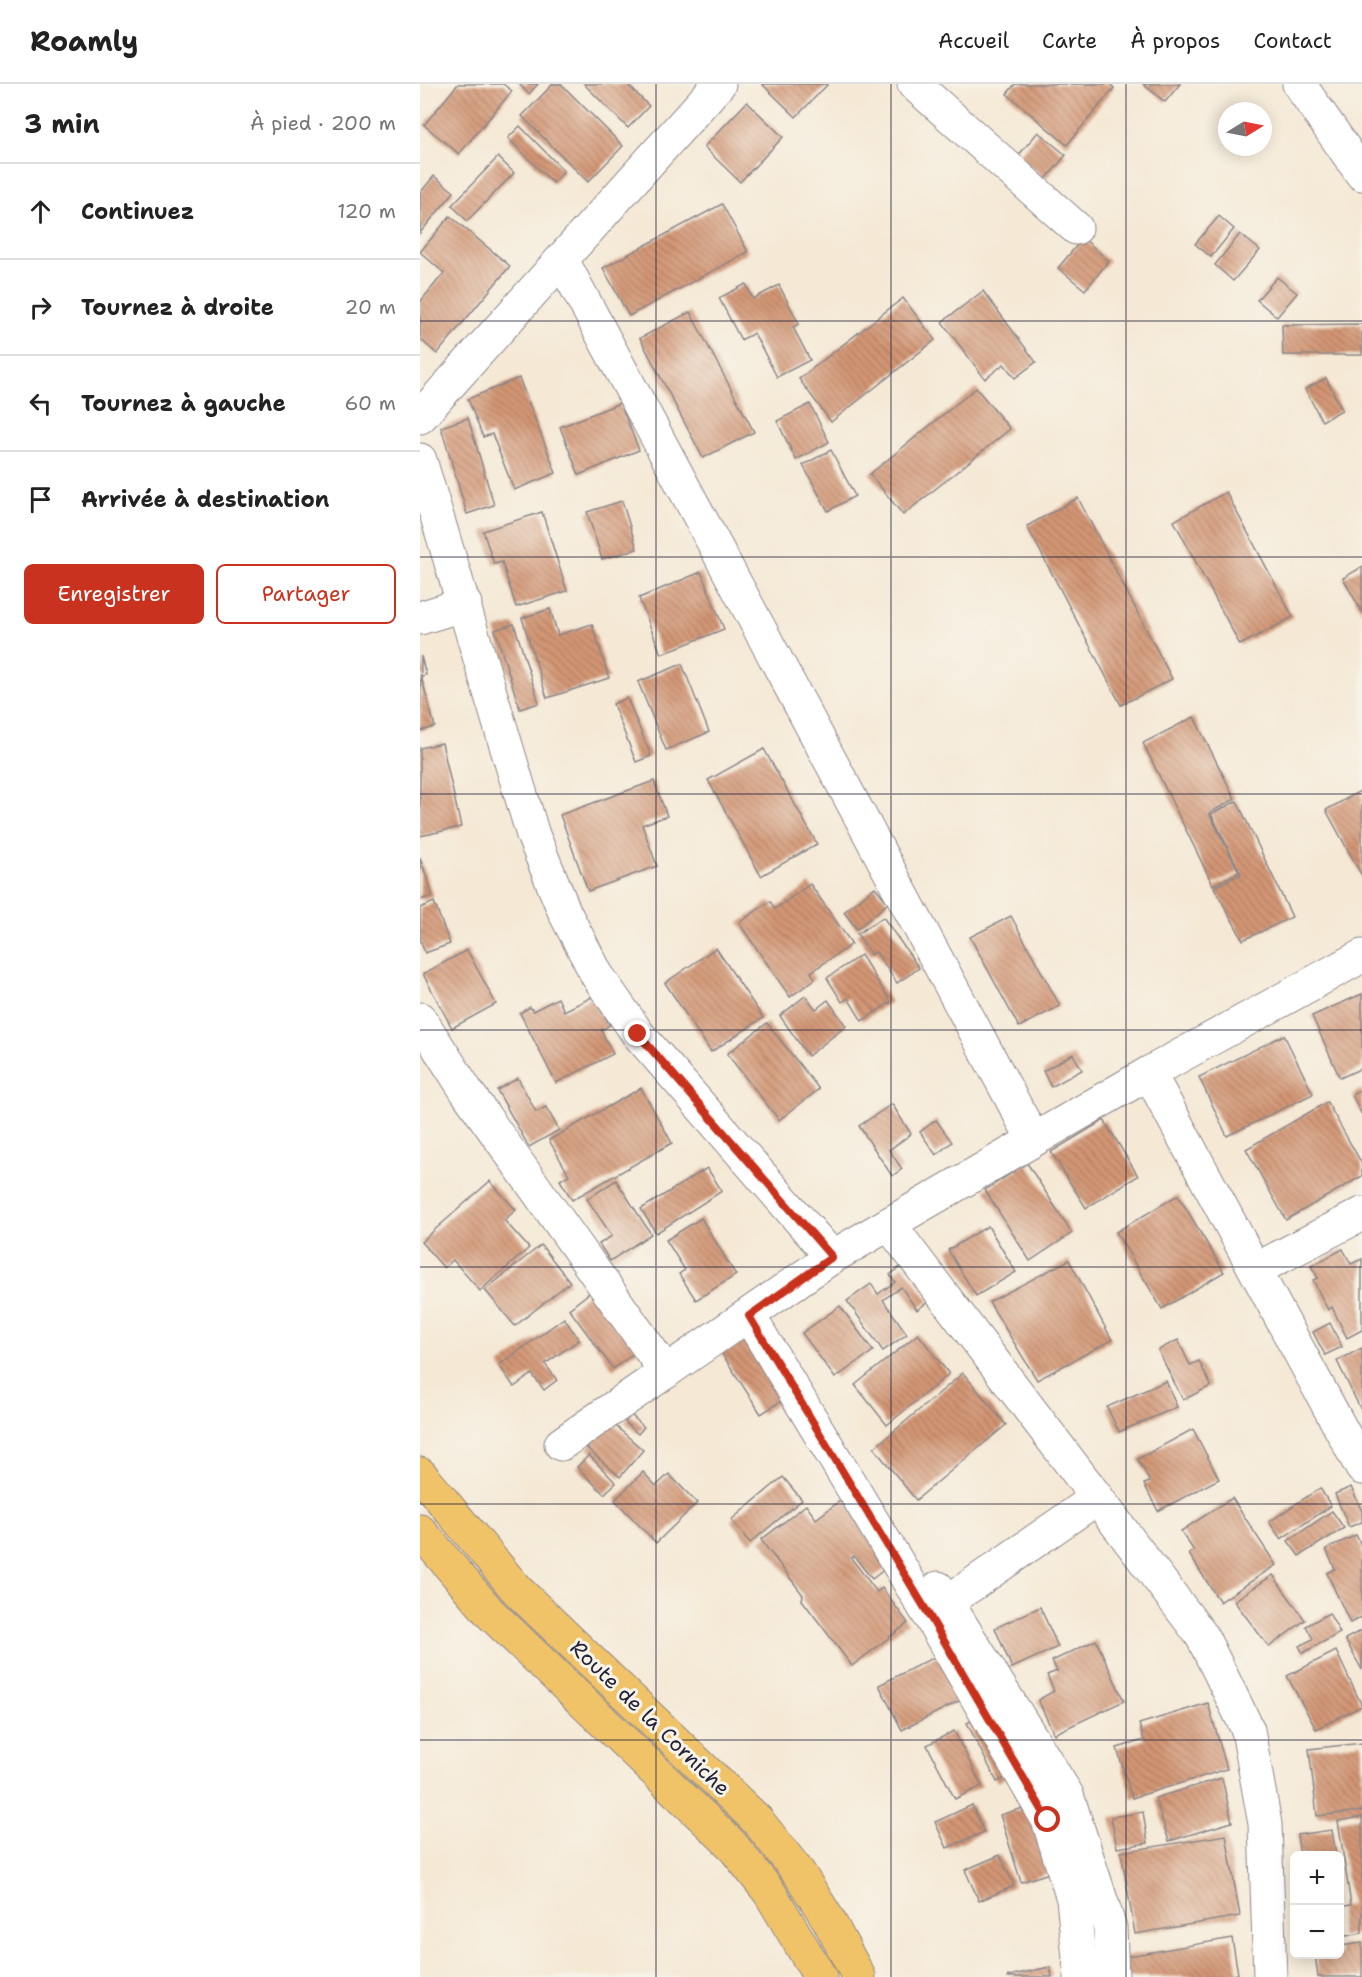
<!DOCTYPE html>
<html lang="fr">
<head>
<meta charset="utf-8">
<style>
	:root { --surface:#fff; --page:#f2f2f2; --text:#222; --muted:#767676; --line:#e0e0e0; --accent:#c8321e }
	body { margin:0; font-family:"Shantell Sans",sans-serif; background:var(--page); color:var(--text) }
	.controls { position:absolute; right:18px; bottom:18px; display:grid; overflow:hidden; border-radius:9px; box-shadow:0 3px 15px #0003 }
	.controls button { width:54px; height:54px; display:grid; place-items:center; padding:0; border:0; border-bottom:2px solid var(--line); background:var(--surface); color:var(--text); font:30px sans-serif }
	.compass { position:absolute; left:798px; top:18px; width:54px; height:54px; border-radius:50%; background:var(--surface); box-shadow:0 3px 15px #0003; rotate:80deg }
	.stop { position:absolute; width:18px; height:18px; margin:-14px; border:4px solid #c8321e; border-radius:50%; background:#fff }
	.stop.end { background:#c8321e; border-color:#fff; box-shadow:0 2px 6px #0008 }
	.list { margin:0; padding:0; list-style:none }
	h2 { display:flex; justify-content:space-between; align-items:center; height:78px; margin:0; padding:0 24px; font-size:26px }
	h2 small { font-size:20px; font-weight:400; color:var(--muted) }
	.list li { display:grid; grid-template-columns:39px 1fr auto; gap:18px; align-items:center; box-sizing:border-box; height:96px; padding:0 24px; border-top:2px solid var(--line) }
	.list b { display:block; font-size:22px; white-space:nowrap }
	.list em { font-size:20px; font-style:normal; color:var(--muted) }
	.actions { display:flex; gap:12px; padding:18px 24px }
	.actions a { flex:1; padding:14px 0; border:2px solid var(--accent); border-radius:9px; text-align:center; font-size:21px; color:var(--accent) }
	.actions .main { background:var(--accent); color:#fff }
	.icon { flex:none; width:33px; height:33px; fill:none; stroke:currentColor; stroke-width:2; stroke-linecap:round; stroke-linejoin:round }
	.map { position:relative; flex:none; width:942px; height:1893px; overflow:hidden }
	header { display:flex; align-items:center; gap:36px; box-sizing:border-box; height:84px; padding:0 30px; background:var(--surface); border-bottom:2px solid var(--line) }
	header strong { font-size:28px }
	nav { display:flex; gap:33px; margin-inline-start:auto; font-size:21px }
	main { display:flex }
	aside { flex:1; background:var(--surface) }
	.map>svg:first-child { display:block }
	.building { fill:url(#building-back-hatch) }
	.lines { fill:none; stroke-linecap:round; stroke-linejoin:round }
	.minor-casing { stroke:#8c8688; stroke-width:35 }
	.major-casing { stroke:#8c8688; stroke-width:35 }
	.minor { stroke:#fff; stroke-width:33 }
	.major { stroke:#f1c369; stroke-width:33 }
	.route { stroke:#c8321e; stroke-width:8 }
	.grid { fill:none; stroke:#22223b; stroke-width:1.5; stroke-opacity:0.55 }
	.labels { text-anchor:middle; stroke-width:6; stroke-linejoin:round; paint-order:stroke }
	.street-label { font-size:21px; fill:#22223b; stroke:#f7f3e8 }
</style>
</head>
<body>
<header>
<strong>Roamly</strong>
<nav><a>Accueil</a><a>Carte</a><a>À propos</a><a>Contact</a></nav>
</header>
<main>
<aside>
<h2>3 min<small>À pied · 200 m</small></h2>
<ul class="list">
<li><svg class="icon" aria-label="ahead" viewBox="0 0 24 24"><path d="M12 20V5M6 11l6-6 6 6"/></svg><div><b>Continuez</b></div><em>120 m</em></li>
<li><svg class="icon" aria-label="right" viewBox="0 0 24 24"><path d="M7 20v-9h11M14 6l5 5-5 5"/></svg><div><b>Tournez à droite</b></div><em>20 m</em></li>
<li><svg class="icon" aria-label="left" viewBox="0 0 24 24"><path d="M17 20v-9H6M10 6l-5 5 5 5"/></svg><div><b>Tournez à gauche</b></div><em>60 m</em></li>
<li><svg class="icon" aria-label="arrive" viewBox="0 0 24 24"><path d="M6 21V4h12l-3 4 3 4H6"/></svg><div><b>Arrivée à destination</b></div></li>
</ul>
<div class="actions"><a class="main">Enregistrer</a><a>Partager</a></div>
</aside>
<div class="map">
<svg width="942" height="1893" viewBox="0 0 942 1893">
	<defs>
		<pattern id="building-back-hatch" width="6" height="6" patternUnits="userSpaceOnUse" patternTransform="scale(1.5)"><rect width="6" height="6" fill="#d39674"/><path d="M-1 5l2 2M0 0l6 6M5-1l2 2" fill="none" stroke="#ab7a60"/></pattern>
	</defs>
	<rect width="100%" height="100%" fill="#f7f3e8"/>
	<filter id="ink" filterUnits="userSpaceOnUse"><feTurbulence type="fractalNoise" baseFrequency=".0167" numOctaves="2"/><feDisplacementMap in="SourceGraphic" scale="12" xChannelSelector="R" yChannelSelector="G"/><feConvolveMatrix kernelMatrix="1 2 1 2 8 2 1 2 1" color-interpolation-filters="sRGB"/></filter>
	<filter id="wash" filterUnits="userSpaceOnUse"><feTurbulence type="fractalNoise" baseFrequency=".008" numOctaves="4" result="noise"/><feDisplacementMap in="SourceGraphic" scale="24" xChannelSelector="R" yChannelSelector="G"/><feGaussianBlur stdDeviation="1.35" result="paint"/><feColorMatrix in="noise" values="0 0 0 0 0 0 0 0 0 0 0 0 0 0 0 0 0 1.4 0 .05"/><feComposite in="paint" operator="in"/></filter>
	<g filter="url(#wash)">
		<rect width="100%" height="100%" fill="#f5e9d6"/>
		<g id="blocks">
			<g class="building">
				<path d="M38,0H83L92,7L39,70L4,41Z"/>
				<path d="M99,0H118L109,10Z"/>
				<path d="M133,0H141L203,62L168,98L102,32Z"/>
				<path d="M164,0H207L229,22L208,44Z"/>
				<path d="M342,0H408L376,33Z"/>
				<path d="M595,0H690L694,4L647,61L587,10Z"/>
				<path d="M723,0H760L745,18Z"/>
				<path d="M327,18L363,53L320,98L284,63Z"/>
				<path d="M100,42L144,87L133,99L88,54Z"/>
				<path d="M618,48L646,71L626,95L598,72Z"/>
				<path d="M78,73L94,89L47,137L32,121Z"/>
				<path d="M14,92L34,108L0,149V109Z"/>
				<path d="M302,120L328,168L209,232L183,184Z"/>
				<path d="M30,132L90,182L17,270L0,255V218L24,189L0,168Z"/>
				<path d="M799,132L814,145L791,173L775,160Z"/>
				<path d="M820,150L840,166L813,197L795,181Z"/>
				<path d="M663,154L689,177L665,206L638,184Z"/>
				<path d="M857,193L877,209L857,233L837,216Z"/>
				<path d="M326,200L333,215L359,201L379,240L373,243L390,276L357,293L334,249L321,256L299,214Z"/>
				<path d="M563,207L616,278L595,294L584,280L565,295L522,238Z"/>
				<path d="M483,214L515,256L411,338L379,295Z"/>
				<path d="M270,228L334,348L283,374L220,254Z"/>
				<path d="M942,240V271H863L862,241Z"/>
				<path d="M99,294L136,389L94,406L72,350L63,353L48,315Z"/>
				<path d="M906,294L922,326L902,337L885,305Z"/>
				<path d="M556,304L590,345L483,431L450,390Z"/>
				<path d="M200,319L219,366L159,391L140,343Z"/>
				<path d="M390,320L409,358L376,376L357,337Z"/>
				<path d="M48,334L74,421L47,430L21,343Z"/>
				<path d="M411,366L435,412L408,427L383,381Z"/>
				<path d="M806,408L873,533L820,561L754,437Z"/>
				<path d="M658,414L752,595L701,621L607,442Z"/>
				<path d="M202,417L217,465L182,475L167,428Z"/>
				<path d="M122,428L147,507L96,523L82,478L74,480L63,447Z"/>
				<path d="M942,483V528L923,494Z"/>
				<path d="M281,488L304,545L241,570L219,514Z"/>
				<path d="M130,525L138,551L172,540L189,594L127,614L102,534Z"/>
				<path d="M94,540L119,619L100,625L75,546Z"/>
				<path d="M1,572L6,591L1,592L15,643L0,647Z"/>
				<path d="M262,580L289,648L246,666L218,598Z"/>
				<path d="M207,614L231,672L216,678L193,620Z"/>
				<path d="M774,633L815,715L789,729L819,788L793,801L723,659Z"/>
				<path d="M22,659L41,743L0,752V664Z"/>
				<path d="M344,665L397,760L341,792L288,696Z"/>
				<path d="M234,697L247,732L222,741L237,782L168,807L140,731Z"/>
				<path d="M942,706V792L906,726Z"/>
				<path d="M817,717L872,833L823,856L794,803L821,790L791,730Z"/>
				<path d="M0,774L13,812L0,816Z"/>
				<path d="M390,800L432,860L391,888L395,895L370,913L319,839L350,817L355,825Z"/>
				<path d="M455,803L468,819L437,845L424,828Z"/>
				<path d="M14,818L30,860L5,869L0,856V824Z"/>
				<path d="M591,832L640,922L599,943L550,853Z"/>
				<path d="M463,833L499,884L477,899L456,868L451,871L437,850Z"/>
				<path d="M296,864L343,934L291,968L245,899Z"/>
				<path d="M47,866L76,920L32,944L3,890Z"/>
				<path d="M441,871L471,918L442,937L428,914L422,918L407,894Z"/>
				<path d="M942,910V984L920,994L892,932Z"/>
				<path d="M174,912L190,941L181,946L193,970L136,999L100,929L110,923L113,927L138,914L144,927Z"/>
				<path d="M385,912L396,925L408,916L426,942L388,972L360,932Z"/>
				<path d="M347,939L399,1005L359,1036L307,970Z"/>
				<path d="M864,951L893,1010L807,1052L779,993Z"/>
				<path d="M653,970L662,986L631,1003L623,987Z"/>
				<path d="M98,994L116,1028L126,1023L139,1046L109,1063L77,1006Z"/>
				<path d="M221,1004L252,1059L152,1116L140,1096L149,1091L129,1056Z"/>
				<path d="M942,1005V1031L932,1011Z"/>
				<path d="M907,1018L942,1080V1092L866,1136L826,1065Z"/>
				<path d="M472,1020L491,1050L469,1066L482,1085L472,1092L439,1042Z"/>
				<path d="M516,1036L532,1058L516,1071L500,1048Z"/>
				<path d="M684,1036L718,1092L666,1124L631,1068Z"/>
				<path d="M607,1079L652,1149L610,1177L565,1106Z"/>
				<path d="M287,1084L302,1107L236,1149L221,1125Z"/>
				<path d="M196,1096L231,1150L190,1177L179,1160L192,1152L167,1115Z"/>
				<path d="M70,1097L96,1126L84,1136L109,1164L60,1207L33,1176L24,1184L1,1158Z"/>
				<path d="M758,1111L804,1188L742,1225L696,1148Z"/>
				<path d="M281,1134L316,1191L276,1216L259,1190L265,1186L246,1156Z"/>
				<path d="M568,1142L596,1188L556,1212L528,1166Z"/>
				<path d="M121,1161L150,1198L95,1242L65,1206Z"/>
				<path d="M923,1165L931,1180L942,1175V1246L927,1254L912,1223L908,1226L893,1196L898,1194L891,1182Z"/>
				<path d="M649,1176L692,1256L617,1296L569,1218Z"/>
				<path d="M483,1181L509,1217L497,1226L481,1203L463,1216L487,1250L463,1267L427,1217L451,1200L458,1210L475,1198L470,1191Z"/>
				<path d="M173,1206L218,1266L193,1285L149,1225Z"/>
				<path d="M420,1222L453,1267L415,1294L382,1249Z"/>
				<path d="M144,1234L159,1256L125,1280L137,1296L124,1306L112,1290L94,1303L79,1281Z"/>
				<path d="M910,1239L922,1263L905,1271L893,1248Z"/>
				<path d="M330,1245L371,1311L341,1330L299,1265Z"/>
				<path d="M498,1250L529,1290L467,1341L435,1301Z"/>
				<path d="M758,1256L770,1281L779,1277L791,1302L763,1316L738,1266Z"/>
				<path d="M942,1264V1328L917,1277Z"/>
				<path d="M543,1289L586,1341L496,1416L454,1364Z"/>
				<path d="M746,1297L757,1323L699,1348L687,1323Z"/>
				<path d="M211,1331L224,1343L218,1350L205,1338Z"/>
				<path d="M190,1337L223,1366L200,1393L167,1364Z"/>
				<path d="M773,1345L799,1395L738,1427L724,1400L730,1398L718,1375Z"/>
				<path d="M169,1371L196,1399L184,1410L157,1383Z"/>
				<path d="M223,1388L236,1402L249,1390L277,1419L236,1459L195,1416Z"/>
				<path d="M363,1393L382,1416L330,1459L311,1436Z"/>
				<path d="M931,1403L942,1427V1438L929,1443L915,1410Z"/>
				<path d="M900,1404L911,1422L861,1455L849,1438Z"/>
				<path d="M433,1407L479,1474L452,1495L434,1472L431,1474L457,1508L462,1504L488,1539L432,1582L382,1516L383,1511L341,1456L386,1421L396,1435Z"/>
				<path d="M812,1414L856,1481L800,1518L769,1470L774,1467L761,1447Z"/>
				<path d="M912,1427L924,1444L879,1472L868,1457Z"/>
				<path d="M936,1451L942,1463V1533L930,1539L907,1489L915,1485L906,1465Z"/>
				<path d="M853,1491L885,1536L849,1563L814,1517Z"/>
				<path d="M620,1523L638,1563L592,1584L575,1544Z"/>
				<path d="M909,1529L920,1549L883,1569L879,1562L893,1555L886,1542Z"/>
				<path d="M942,1546V1586L925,1555Z"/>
				<path d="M676,1556L704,1617L634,1650L618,1616L634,1607L627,1591L637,1587L632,1577Z"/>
				<path d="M526,1567L549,1612L482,1646L459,1601Z"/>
				<path d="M916,1567L942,1622L896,1645L867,1592Z"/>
				<path d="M788,1619L807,1685L712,1714L697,1664L724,1656L719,1640Z"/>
				<path d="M571,1626L601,1686L577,1698L547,1639Z"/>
				<path d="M534,1647L562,1702L535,1715L507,1661Z"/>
				<path d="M942,1659V1727L897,1732L889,1665Z"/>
				<path d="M802,1694L812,1738L749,1757L735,1714Z"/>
				<path d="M617,1720L639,1786L601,1798L580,1731Z"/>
				<path d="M552,1721L564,1748L527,1764L515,1738Z"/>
				<path d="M723,1728L728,1759L697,1764L691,1733Z"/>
				<path d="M942,1733V1849L920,1853V1823L931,1821L918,1737Z"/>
				<path d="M912,1746L916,1772H880L877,1751Z"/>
				<path d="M806,1751L820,1832L715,1850L701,1768Z"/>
				<path d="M580,1771L594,1802L559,1817L545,1786Z"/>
				<path d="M812,1854L818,1890L799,1893H706L703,1873Z"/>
				<path d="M942,1859V1893H898L895,1870H920V1862Z"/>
				<path d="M630,1883L632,1893H588V1892Z"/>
			</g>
		</g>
	</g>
	<g filter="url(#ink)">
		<use href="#blocks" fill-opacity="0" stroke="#8c8688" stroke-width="1.5"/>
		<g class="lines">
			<g class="minor-casing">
				<g id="minor">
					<path d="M494,0L656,144"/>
					<path d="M879,0L942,90"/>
					<path d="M142,176L613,1055"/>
					<path d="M0,333L299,0"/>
					<path d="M0,376L113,751L145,829L177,891L218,950L412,1173"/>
					<path d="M0,534L45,520"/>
					<path d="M0,935L47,1008L246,1288"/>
					<path d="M729,989L942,1384"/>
					<path d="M469,1140L782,1552L828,1646L845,1740L850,1893"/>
					<path d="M837,1185L942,1130"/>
					<path d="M329,1232L509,1531L628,1736L653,1815L661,1893"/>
					<path d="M141,1360L412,1173L729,989L942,872"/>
					<path d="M518,1504L647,1711L690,1844L692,1893"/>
					<path d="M510,1530L677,1414"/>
				</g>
			</g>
			<g class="major-casing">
				<g id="major">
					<path d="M0,1390L97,1506L337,1736L379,1789L408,1835L439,1893"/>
					<path d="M0,1447L71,1530L311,1760L350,1809L400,1893"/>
				</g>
			</g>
			<use href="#minor" class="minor"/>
			<use href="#major" class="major"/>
		</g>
	</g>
	<g class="lines" filter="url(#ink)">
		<path class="route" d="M218,950L412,1173L329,1232L509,1531L628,1736"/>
	</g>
	<path class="grid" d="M236,0V1893M471,0V1893M706,0V1893M0,237H942M0,473H942M0,710H942M0,946H942M0,1183H942M0,1420H942M0,1656H942"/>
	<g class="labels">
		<g class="street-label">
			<text transform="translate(230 1634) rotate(44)" y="7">Route de la Corniche</text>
		</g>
	</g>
</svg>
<div class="controls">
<button>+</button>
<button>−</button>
</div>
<svg class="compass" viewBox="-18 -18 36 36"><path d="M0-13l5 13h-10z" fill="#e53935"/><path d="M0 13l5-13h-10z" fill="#767676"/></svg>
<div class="stop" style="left:628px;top:1736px"></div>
<div class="stop end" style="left:218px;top:950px"></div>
</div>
</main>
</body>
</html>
